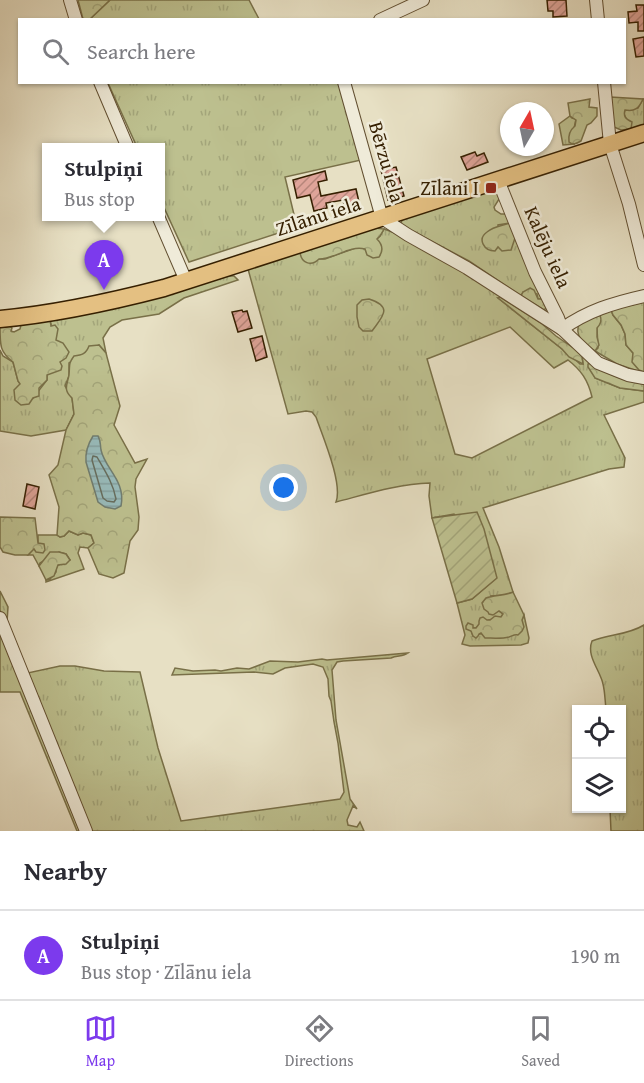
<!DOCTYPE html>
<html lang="en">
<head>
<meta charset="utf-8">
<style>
	:root { --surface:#fff; --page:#f2f2f3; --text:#2b2b33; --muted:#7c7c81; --line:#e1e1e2; --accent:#7c3aed }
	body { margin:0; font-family:"Gentium Book Plus",serif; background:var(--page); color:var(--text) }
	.controls { position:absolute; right:18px; bottom:18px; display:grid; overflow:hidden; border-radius:0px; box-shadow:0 2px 4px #0004 }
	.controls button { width:54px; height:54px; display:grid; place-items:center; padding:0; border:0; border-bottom:2px solid var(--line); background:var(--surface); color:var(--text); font:30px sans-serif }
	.compass { position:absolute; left:500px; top:102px; width:54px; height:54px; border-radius:50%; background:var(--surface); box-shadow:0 2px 4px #0004; rotate:9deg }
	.you { position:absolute; left:284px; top:488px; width:21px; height:21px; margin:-15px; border:4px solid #fff; border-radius:50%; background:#1a73e8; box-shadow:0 0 0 9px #1a73e833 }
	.badge { display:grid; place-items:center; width:39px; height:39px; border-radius:50%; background:var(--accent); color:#fff; font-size:20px; font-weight:700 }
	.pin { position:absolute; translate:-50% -50px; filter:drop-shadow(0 2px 3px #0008) }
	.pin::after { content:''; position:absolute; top:32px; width:21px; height:18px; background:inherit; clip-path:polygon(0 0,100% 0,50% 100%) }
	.popup { position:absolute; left:42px; top:143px; width:123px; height:78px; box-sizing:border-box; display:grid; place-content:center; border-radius:0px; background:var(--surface); filter:drop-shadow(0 2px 4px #0005); font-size:20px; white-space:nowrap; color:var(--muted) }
	.popup b { font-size:22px; color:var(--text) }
	.popup::after { content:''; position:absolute; left:50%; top:100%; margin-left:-12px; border:12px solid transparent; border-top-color:var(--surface) }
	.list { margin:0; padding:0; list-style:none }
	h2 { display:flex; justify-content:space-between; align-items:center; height:78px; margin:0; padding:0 24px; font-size:26px }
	h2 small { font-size:20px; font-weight:400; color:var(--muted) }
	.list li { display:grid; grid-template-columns:39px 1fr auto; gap:18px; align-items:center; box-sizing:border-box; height:90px; padding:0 24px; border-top:2px solid var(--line) }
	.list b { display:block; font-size:22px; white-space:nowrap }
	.list p { margin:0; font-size:20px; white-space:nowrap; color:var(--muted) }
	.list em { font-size:20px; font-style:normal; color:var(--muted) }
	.icon { flex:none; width:33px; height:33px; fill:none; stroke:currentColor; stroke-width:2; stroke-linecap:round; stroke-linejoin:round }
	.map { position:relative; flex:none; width:644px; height:831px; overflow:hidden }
	.search { position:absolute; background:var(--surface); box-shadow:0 2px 4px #0004; left:18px; right:18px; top:18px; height:66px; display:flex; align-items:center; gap:15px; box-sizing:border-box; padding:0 21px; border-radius:0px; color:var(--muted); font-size:22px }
	.sheet { height:168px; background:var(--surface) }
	nav { display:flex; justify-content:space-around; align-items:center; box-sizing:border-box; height:84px; border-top:2px solid var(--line); background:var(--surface); font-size:16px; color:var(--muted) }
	nav a { display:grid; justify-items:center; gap:3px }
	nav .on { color:var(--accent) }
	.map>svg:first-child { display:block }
	.grass { fill:url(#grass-tufts); stroke:#797048; stroke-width:1.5; fill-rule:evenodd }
	.forest { fill:url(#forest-crowns); stroke:#797048; stroke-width:1.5 }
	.garden { fill:url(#garden-furrows); stroke:#797048; stroke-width:1.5 }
	.water { fill:url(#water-rules); stroke:#707d70; stroke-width:1.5 }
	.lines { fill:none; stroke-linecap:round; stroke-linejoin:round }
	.shore { stroke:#666d5e; stroke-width:1.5 }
	.building { fill:url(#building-hatch); stroke:#351f00; stroke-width:1.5 }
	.minor-casing { stroke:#624f31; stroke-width:14 }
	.highway-casing { stroke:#351f00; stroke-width:19 }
	.minor { stroke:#efebd9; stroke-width:12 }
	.highway { stroke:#e4c082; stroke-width:16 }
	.poi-dot { fill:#8f2418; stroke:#efebd9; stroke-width:2 }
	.labels { text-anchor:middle; stroke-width:5; stroke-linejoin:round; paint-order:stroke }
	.street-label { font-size:20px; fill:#351f00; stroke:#efebd9 }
	.poi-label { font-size:20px; fill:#351f00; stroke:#efebd9; text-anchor:end }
</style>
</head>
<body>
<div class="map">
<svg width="644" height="831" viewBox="0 0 644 831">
	<defs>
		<pattern id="grass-tufts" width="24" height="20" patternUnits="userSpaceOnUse" patternTransform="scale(1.5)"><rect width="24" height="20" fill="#bdc08f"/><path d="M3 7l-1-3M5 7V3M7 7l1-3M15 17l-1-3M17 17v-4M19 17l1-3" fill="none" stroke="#a3a57a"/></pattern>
		<pattern id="forest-crowns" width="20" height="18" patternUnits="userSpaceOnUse" patternTransform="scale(1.5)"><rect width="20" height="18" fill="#bdc08f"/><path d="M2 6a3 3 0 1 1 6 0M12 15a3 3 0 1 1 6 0" fill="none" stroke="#a3a57a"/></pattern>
		<pattern id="garden-furrows" width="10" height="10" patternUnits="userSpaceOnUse" patternTransform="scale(1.5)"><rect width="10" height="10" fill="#bdc08f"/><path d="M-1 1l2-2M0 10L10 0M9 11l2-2" fill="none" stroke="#a3a57a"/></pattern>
		<pattern id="water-rules" width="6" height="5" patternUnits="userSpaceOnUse" patternTransform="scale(1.5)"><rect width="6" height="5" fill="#98bbbb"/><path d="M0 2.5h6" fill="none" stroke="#84a09f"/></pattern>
		<pattern id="building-hatch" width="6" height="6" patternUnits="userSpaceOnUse" patternTransform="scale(1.5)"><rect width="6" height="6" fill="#dfa499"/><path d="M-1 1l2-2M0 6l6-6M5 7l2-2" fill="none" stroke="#b6857a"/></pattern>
	</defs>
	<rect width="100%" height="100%" fill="#e7e0c4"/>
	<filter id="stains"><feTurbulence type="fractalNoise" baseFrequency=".00333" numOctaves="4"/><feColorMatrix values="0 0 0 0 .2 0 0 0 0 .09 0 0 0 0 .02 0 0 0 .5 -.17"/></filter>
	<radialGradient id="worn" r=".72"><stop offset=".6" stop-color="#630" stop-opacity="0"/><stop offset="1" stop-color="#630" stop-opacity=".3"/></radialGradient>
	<g class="grass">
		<path d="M110,0H249L259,19L83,20L90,19Z"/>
		<path d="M108,83H348L370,158L285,177L297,227L189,262L161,201V148L137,147Z"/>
		<path d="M643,99H644V125L631,129L624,114L625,109L638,108Z"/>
		<path d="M570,116L572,118L576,119L571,143L575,144L563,145L559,124Z"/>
		<path d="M495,188L501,196L494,207L495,210L501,214H508L510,223L498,225V247L516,235L557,318L544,310L542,299H538L537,294L523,292L521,296L469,261L401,225L402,219Z"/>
		<path d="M384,229L395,233L453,265L503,298H498L562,349C569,356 573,357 580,364H583L582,356L591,363L595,378L620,388L644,391V402L604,415L625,458L624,467L609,469L483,508L499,547L513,592L506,595L491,596L499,611L503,614L501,617C491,620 483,620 476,628H473L471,630L473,636C494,625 509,656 524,615L529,638L528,643L521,645L470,646L462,644L465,635L457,603L472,599L496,578L489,555L454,514L432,518L429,496L430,483C398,484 367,494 336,502C343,484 323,437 316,417L312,412L306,411L288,414L248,269L300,252L319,259H325L358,247L365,249L380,236ZM510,327L554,368L568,360C581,370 588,380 592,397L472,458L455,454L427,359Z"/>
		<path d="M228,276H234L238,280L184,298L159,314L122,320L110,327L103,338L106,353L99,345L69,363V376L65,386L72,398L74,414L66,430L31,436L0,431V350L3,356L13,362L18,381L33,398L47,380V375L60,362L50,320Z"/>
		<path d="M611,310L613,315L621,325L625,334L626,345L633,353L639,370L644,373L617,364L595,351L598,348L597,328L600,315Z"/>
		<path d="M69,531L78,535L83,533L91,535L94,543L88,548L80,547L78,553L84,569L46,582V580L50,579L56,572V566L70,560L66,554L59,552L40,563L39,566L33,555H28L38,543V535H57L60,537L64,536Z"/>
		<path d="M0,591L8,607L7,622L28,673L60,666H75L104,671L140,672L158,748L181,821L340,799L344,792L338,743L334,722L331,701L329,696L328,679L323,667L313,664L285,668L273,674L254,672L172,675L175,668L193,671L215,670L221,671L237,668L249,669L270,661L298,662L322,659L327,660L408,653C403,657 397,655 391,658L343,661L337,662L332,670L336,720L350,799L357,809L353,806L347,820L348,825L357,827L360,822L364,831H88L0,610Z"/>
		<path d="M644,625V831H611L610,809L622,808V710L606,709C605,701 605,692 603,684C600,670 586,656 592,641C610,634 628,635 644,625Z"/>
		<path d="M0,628L81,831H77L20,692H0Z"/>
	</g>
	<g class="forest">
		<path d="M78,0H110L90,19H83Z"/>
		<path d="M610,97L643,99C639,108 635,112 625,110C623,117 626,119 632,122L631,129L621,130L614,127Z"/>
		<path d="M590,99L589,107L597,108V116L591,123L587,125L581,141C576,144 573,145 569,142C568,135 570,130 575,126L576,120L570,116L568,103Z"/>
		<path d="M510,223L516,235L511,250L502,251L498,247L495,251C484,251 477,239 487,232C494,226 502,226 510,223Z"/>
		<path d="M375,228L384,229L380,236L377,239C382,244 384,250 379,257L373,258L367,255L365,249C349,245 335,259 319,259C311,267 301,263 300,252Z"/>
		<path d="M530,288L534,290L538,299H542L546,308L544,310L521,296L523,292Z"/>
		<path d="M500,297L541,323L556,336L575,349L582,356L583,364L569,357L562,349L498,298Z"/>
		<path d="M369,299C394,307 382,317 372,331H363L359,327L357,317V305L362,300Z"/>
		<path d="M644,302V372L639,370L632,362L633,353L626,345L625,334L621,325L613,315L611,310Z"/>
		<path d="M600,315C602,320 601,324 597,328V337L599,345L595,351C584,344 573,336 580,322Z"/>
		<path d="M50,320L51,326L55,325L58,329L56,340L63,343L69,352L66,358L60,362L62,366L61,370L47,375V380L39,388V396L33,398L29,404L21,405L15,400L14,390L20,384L18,381L13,362C0,352 0,346 0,327L9,326L12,328L11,331L14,332L20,329L21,325Z"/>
		<path d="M99,345L106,353L120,406L114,425L135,463L147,459L136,479L135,487L139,517L138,530L130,541L124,573L113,578L99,574L88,548L94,543L91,535L83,533L78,535L69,531L64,536L60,537L57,535L59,507L49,475L58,465L66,430L74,414L72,398C63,390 67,385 69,375C70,365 68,364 74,356C82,355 86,354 89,346Z"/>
		<path d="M591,363C606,374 625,381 644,384V391L620,388L595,378L588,367V364Z"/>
		<path d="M0,517L35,518L38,543L44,544L45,550L43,553L36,552L34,549L28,555H15L3,552L0,547Z"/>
		<path d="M50,552H59L66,554L70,560L66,564L58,565L54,576L46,580L39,566Z"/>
		<path d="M513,592L524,615L522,620L524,627L522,631L518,635C515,634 512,636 509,637C502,639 492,638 485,638L481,633L479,634L478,636L476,638L473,636L471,631L466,629V626L468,623L473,625V628H476L479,624V621L480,618L483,617L487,620H490L495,616L501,617L503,614L499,611L493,615L489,614L488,612L484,609L482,603L486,598C495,595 504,596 513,592Z"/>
	</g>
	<path class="garden" d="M477,512L484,529L497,578L472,599L457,603L432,518Z"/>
	<path class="water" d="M93,436H98C101,441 100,444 101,450C105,469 126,481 121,506L115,509L105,507L98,502L86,462C85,452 88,444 93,436Z"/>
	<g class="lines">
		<path class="shore" d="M93,456L97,457C105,471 113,483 116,499L114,502L107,501L103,498L92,460Z"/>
	</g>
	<g class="building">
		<path d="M547,0H566L567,16L553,17V11H548Z"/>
		<path d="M636,5H644V31H638V22L629,23L628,12L637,11Z"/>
		<path d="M644,37V56L636,57L633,39Z"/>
		<path d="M475,152L477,156L484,153L488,162L467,170L461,157Z"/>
		<path d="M396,167L404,196L388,200L381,170Z"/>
		<path d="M325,171L327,180L318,182L321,196L356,189L359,202L344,205L343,200L326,203L327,208L314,211L310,195L297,198L293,180Z"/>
		<path d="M242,310L243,312L247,311L252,328L238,332L232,312Z"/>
		<path d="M262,336L267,357L256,361L250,339Z"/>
		<path d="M27,484L39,487L35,509L23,506Z"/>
	</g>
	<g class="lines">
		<g class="minor-casing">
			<g id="minor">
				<path d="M70,0L76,20"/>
				<path d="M596,0L598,20"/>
				<path d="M380,20L423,0"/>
				<path d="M100,82L128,148"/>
				<path d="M344,82L382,218L408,235L467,268L562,329L598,363L628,375L644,378"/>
				<path d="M604,82L610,144L629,204L644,265"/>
				<path d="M498,180L535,272L558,318L562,329C587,311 613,303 644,296"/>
				<path d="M158,216L186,281"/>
				<path d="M0,618L86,831"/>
			</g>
		</g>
		<g class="highway-casing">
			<path id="highway" d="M0,319C56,314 110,302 164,288L644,133"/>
		</g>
		<use href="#minor" class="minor"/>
		<use href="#highway" class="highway"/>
	</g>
	<rect class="poi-dot" x="485" y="182" width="12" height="12" rx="3"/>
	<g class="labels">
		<g class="street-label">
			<text transform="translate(387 162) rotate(74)" y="7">Bērzu iela</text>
			<text transform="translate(318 216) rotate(-18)" y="7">Zīlānu iela</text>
			<text transform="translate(548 247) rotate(66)" y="7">Kalēju iela</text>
		</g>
		<g class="poi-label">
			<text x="479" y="195">Zīlāni I</text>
		</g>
	</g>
	<rect width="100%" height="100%" filter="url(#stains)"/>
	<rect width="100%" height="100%" fill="url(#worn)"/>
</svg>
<div class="controls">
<button><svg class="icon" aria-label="locate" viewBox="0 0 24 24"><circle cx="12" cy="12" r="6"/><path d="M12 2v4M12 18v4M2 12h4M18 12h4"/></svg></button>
<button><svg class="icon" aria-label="layers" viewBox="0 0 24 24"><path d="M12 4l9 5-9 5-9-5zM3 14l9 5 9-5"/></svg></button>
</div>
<svg class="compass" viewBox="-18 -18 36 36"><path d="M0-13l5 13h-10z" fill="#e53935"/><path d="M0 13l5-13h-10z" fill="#7c7c81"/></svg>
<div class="you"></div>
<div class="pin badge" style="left:104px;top:290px">A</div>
<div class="popup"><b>Stulpiņi</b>Bus stop</div>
<div class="search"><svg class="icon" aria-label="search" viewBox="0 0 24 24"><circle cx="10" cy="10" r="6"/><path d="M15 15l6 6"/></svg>Search here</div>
</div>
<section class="sheet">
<h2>Nearby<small></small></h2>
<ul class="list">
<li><span class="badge">A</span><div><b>Stulpiņi</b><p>Bus stop · Zīlānu iela</p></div><em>190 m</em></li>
</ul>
</section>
<nav>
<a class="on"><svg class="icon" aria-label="map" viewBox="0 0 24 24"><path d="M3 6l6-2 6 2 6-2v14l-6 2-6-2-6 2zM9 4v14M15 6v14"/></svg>Map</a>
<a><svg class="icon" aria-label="directions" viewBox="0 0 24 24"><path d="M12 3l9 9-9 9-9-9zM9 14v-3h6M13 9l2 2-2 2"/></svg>Directions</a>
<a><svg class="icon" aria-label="saved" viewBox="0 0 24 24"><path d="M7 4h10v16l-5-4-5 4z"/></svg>Saved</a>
</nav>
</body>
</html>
